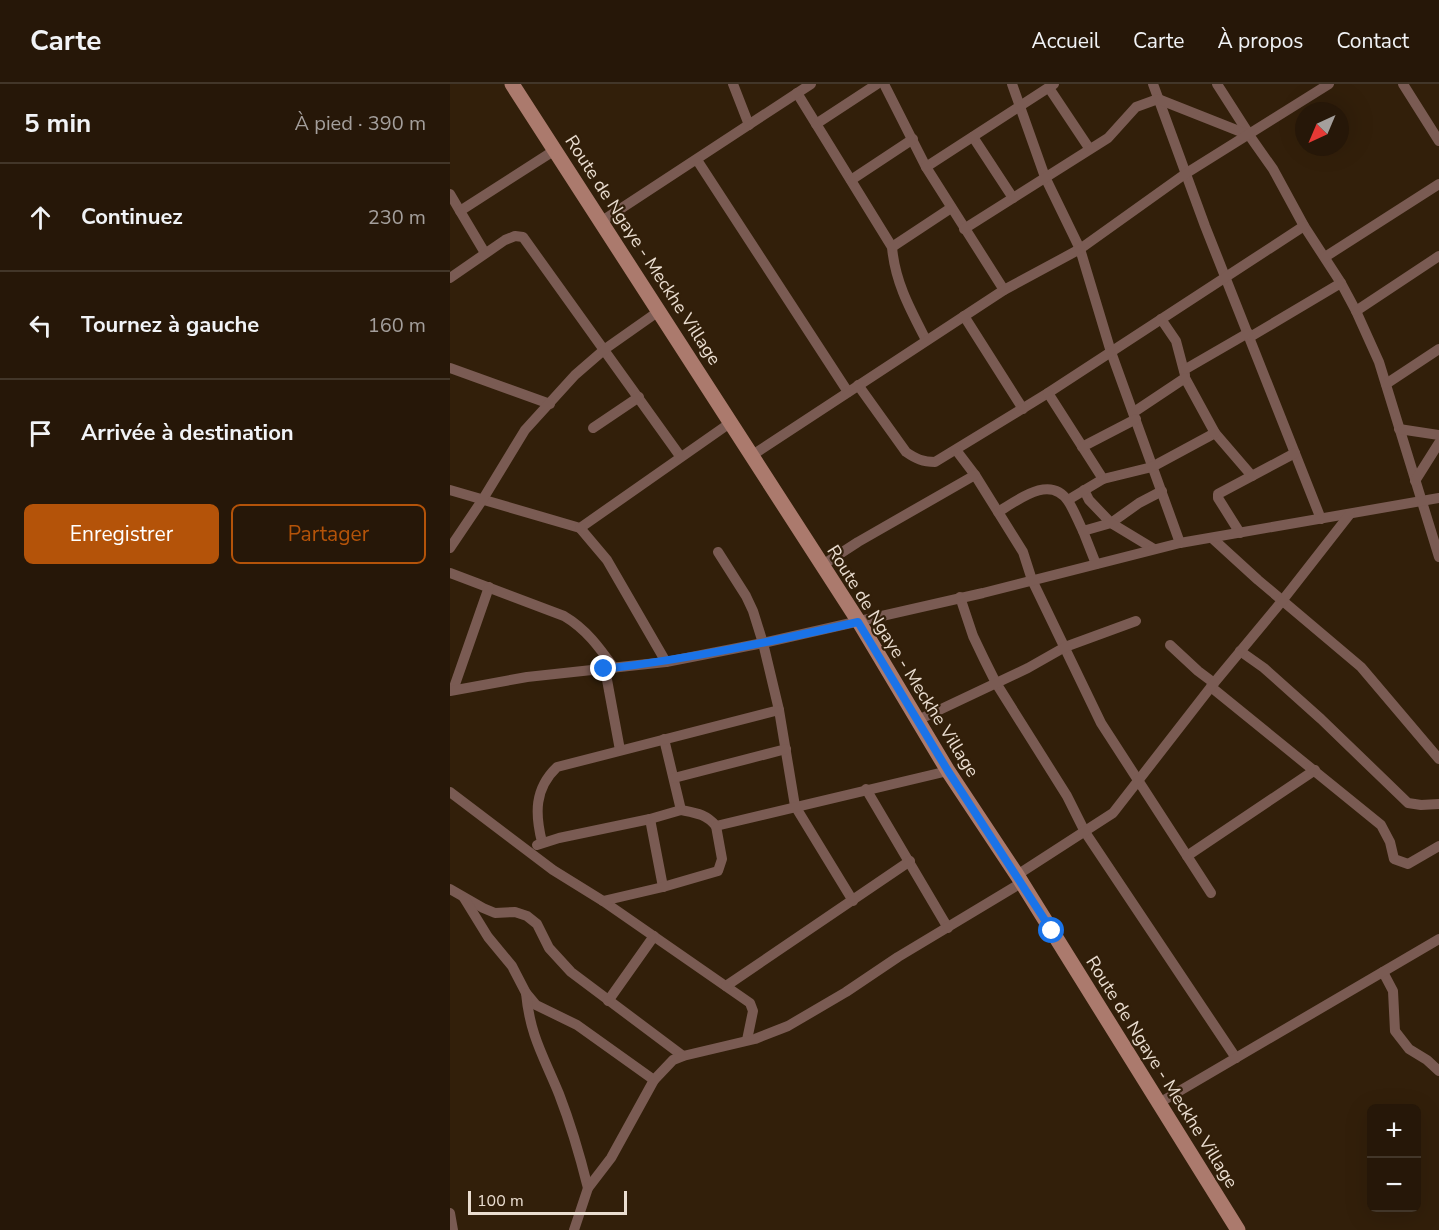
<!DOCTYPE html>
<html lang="fr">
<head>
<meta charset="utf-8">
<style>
	:root { --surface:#261708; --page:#2e2012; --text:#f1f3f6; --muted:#a49f9c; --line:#423629; --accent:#b45309 }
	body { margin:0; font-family:"Nunito Sans",sans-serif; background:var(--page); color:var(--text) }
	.controls { position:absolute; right:18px; bottom:18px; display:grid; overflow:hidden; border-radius:9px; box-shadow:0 6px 24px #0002 }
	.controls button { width:54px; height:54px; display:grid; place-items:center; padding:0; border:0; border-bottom:2px solid var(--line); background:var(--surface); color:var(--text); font:30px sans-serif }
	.compass { position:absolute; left:845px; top:18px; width:54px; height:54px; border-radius:50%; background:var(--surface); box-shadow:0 6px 24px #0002; rotate:224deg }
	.scale { position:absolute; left:18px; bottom:15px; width:159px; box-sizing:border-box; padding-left:6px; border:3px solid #eaddd0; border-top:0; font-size:16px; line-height:21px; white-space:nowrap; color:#eaddd0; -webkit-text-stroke:4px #321f0a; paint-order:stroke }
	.stop { position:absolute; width:18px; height:18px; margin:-14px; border:4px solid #1a73e8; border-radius:50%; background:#fff }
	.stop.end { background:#1a73e8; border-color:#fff; box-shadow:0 2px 6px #0008 }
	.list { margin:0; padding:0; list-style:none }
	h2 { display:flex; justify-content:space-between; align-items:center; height:78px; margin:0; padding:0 24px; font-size:26px }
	h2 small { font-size:20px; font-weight:400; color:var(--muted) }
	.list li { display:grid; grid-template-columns:39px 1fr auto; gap:18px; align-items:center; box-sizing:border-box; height:108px; padding:0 24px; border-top:2px solid var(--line) }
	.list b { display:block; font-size:22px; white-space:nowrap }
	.list em { font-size:20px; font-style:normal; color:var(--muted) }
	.actions { display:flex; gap:12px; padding:18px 24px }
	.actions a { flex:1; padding:14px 0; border:2px solid var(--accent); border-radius:9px; text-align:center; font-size:21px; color:var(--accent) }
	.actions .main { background:var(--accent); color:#fff }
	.icon { flex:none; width:33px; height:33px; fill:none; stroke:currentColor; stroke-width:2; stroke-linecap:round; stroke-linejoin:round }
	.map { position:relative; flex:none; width:989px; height:1146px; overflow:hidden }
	header { display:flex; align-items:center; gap:36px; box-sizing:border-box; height:84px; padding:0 30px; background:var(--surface); border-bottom:2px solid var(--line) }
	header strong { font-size:28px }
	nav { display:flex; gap:33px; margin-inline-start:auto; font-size:21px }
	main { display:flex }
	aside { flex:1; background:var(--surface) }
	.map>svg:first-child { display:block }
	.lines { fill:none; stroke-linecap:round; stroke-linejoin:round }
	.street { stroke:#7a5b53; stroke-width:10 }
	.secondary { stroke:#ab7a6d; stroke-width:15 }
	.route { stroke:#1a73e8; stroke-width:8 }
	.labels { text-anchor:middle; stroke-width:4.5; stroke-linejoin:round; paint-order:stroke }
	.street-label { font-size:18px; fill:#eaddd0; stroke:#321f0a }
</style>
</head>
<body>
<header>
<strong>Carte</strong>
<nav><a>Accueil</a><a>Carte</a><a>À propos</a><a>Contact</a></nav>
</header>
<main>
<aside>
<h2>5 min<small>À pied · 390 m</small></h2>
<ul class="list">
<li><svg class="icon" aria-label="ahead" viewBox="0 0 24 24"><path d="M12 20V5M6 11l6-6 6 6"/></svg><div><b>Continuez</b></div><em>230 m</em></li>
<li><svg class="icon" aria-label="left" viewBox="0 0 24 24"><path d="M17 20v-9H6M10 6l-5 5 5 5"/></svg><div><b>Tournez à gauche</b></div><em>160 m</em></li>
<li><svg class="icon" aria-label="arrive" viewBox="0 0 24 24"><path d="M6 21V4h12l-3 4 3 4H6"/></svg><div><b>Arrivée à destination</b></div></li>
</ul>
<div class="actions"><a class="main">Enregistrer</a><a>Partager</a></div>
</aside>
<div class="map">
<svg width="989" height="1146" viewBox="0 0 989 1146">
	<rect width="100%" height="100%" fill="#321f0a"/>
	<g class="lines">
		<g class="street">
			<path d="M283,0L299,41"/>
			<path d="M434,0L476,83L554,206"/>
			<path d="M562,0L595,93L630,165L661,268L730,459"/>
			<path d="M703,0L755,142L871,435"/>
			<path d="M767,0L799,50"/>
			<path d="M953,0L989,57"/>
			<path d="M599,4L639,64"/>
			<path d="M347,9L442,163C445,198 460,225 476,256"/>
			<path d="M366,40L427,0"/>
			<path d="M523,53L563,114"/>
			<path d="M247,76L398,308"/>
			<path d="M476,83L604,0"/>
			<path d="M401,96L463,55"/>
			<path d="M0,110L10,127"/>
			<path d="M152,137L361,0"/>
			<path d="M514,145L658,54L686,23L708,15L799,51L823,85L854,142L891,199L906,227L929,278L989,473"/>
			<path d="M442,163L501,124"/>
			<path d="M35,169L10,127L105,66"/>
			<path d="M875,173L989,100"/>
			<path d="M0,194L55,156L65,152L73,153L230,372"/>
			<path d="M906,227L989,172"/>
			<path d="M514,232L573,325"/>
			<path d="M711,235L726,257L735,291"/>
			<path d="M800,253L891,199"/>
			<path d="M0,284L100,320"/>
			<path d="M734,286L798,249"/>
			<path d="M936,300L989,265"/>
			<path d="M408,301L456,368C466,375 473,378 485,378L598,309L854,142"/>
			<path d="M598,309L653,395L702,383L765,349L802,392"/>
			<path d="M684,328L735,294L765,349"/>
			<path d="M143,344L189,313"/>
			<path d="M949,345L989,351"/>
			<path d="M632,363L686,335"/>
			<path d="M506,366L525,391L573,468L582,496L651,639L761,809"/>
			<path d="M301,372L554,206L630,165L735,90L879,0"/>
			<path d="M965,397L989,359"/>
			<path d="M0,406L130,444L280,339"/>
			<path d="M634,406L639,416L661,439L689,419L712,407"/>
			<path d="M618,416L653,395"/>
			<path d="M548,428C568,416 600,390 618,417C624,426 628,437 633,447L661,439L704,465"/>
			<path d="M130,444L157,476L216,578"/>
			<path d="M633,447L646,480"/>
			<path d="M790,449L768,414V410L845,369"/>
			<path d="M762,454L808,496L911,583L989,675"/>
			<path d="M0,464L33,415L75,346L125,291L155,265L209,227"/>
			<path d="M268,468L296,512L303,527L313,559L329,626L345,722L403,817"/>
			<path d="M371,482L408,458L525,391"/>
			<path d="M0,489L114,532C136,545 149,563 164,584"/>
			<path d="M510,513L523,552L534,575L546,599L617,712L635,748L786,974"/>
			<path d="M720,561L748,587L764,599"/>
			<path d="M790,567L814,584L871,635L958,719L971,721L989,720"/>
			<path d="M155,585L170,666"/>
			<path d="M761,603L931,741L940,758L944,775L958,780L989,762"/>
			<path d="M3,606L39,503"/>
			<path d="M0,607L77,593L216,578L313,559L533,509L730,459L989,414"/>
			<path d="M468,636L578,584L615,563L686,537"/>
			<path d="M214,655L231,726C246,729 256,730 266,742"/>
			<path d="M224,694L336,665"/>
			<path d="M416,705L498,844"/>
			<path d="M0,708L103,786L153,817L300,919L303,927L297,956"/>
			<path d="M92,758C85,730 84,705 107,683L329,626"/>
			<path d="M87,761L109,754L200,735"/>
			<path d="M737,772L865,686"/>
			<path d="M567,791L663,729L764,599L832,517L900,430"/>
			<path d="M213,803L200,735L231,726"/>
			<path d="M0,805L33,824L45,829L65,828L77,832L87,840L99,864L121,888L233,972"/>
			<path d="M14,814L38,853L62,882L76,909L86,921L127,941L204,996"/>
			<path d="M153,817L213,803L268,787L272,775L266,742L498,687"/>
			<path d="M933,888L943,907L945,947L959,965L977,976L989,987"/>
			<path d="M276,902L460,777"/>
			<path d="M76,909C80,952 94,973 109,1010C121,1041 130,1072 138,1104"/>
			<path d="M158,917L204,852"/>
			<path d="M709,1019L989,855"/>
			<path d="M0,1129L3,1146"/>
			<path d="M124,1146L138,1104L161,1074L204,996L223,976L233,972L305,955L338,942L396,908L448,873L571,799"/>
		</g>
		<path class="secondary" d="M62,0L409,538L498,687L567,791L788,1146"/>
	</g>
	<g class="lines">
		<path class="route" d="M154,585C240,575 324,557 408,538L498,687L602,847"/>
	</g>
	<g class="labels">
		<g class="street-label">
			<text transform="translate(193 166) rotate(57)" y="6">Route de Ngaye - Meckhe Village</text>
			<text transform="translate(453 577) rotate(58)" y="6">Route de Ngaye - Meckhe Village</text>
			<text transform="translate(712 988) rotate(58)" y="6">Route de Ngaye - Meckhe Village</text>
		</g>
	</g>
</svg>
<div class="controls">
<button>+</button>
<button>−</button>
</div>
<svg class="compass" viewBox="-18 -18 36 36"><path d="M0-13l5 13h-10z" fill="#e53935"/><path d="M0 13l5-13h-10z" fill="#a49f9c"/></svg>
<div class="scale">100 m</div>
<div class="stop" style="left:602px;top:847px"></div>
<div class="stop end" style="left:154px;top:585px"></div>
</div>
</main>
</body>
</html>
